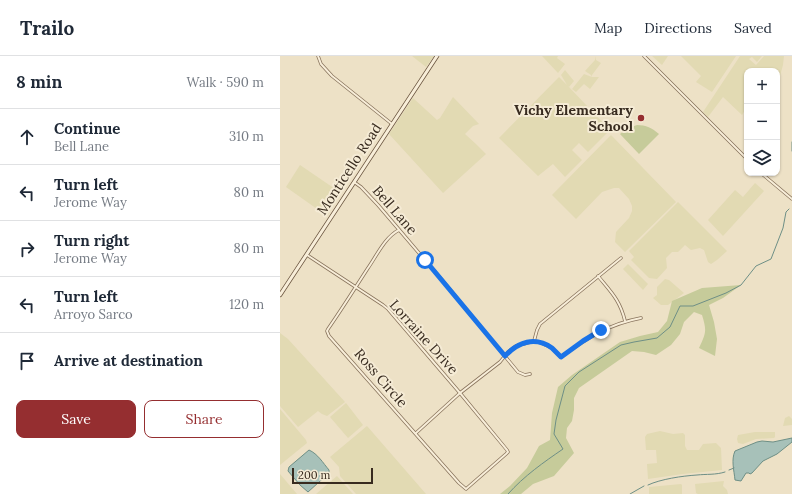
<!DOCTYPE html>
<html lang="en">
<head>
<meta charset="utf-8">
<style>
	:root { --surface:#fff; --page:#f2f2f3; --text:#1f2937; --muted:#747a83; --line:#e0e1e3; --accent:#952e30 }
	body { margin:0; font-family:Lora,serif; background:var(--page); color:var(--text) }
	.controls { position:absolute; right:12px; top:12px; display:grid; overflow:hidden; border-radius:8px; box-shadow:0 1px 3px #0004 }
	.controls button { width:36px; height:36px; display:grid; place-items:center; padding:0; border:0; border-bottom:1px solid var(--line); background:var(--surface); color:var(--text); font:20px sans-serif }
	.scale { position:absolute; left:12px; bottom:10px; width:81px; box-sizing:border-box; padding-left:4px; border:2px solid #382b1f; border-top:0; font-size:11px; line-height:14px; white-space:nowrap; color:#382b1f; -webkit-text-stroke:3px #f5ebd5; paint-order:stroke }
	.stop { position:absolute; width:12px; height:12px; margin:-9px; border:3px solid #1a73e8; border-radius:50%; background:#fff }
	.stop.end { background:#1a73e8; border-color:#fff; box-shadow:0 1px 4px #0008 }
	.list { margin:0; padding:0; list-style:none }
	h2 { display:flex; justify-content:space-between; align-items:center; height:52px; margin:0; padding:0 16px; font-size:17px }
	h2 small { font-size:13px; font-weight:400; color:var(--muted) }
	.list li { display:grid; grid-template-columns:26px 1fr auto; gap:12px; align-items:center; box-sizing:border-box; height:56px; padding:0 16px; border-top:1px solid var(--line) }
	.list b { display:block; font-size:15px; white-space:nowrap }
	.list p { margin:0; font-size:13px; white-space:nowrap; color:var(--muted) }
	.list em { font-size:13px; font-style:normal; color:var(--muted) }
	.actions { display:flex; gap:8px; padding:12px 16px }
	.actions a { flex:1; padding:9px 0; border:1px solid var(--accent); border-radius:8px; text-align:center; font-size:14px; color:var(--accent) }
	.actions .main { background:var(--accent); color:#fff }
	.icon { flex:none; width:22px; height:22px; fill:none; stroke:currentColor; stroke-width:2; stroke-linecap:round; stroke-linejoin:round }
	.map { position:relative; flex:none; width:512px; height:438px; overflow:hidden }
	header { display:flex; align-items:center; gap:24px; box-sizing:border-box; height:56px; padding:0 20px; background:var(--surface); border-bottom:1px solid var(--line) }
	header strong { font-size:19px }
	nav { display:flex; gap:22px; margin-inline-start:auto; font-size:14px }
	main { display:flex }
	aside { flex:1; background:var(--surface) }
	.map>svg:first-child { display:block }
	.farmland { fill:#e2dab3 }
	.green { fill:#c6cb9a }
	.water { fill:#a7c1b9; stroke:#6e8f86 }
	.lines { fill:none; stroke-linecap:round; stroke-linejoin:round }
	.stream { stroke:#6e8f86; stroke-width:1 }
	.street-casing { stroke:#88735c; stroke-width:3.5 }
	.secondary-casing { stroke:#6a543f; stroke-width:4.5 }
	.street { stroke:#f8eed9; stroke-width:2 }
	.secondary { stroke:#f8eed9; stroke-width:3 }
	.route { stroke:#1a73e8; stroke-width:5 }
	.poi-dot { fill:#952e30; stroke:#f5ebd5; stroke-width:1.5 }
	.labels { text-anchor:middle; stroke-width:4; stroke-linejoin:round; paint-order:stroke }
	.poi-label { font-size:14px; font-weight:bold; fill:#382b1f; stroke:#f5ebd5; text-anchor:end }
	.street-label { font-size:14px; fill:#382b1f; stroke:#f5ebd5 }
</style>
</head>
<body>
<header>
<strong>Trailo</strong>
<nav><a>Map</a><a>Directions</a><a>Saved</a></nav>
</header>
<main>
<aside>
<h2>8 min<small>Walk · 590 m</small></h2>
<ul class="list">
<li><svg class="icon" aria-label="ahead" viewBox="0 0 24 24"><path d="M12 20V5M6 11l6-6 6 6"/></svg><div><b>Continue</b><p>Bell Lane</p></div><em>310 m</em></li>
<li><svg class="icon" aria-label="left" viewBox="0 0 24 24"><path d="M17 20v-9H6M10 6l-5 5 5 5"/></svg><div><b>Turn left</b><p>Jerome Way</p></div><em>80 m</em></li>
<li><svg class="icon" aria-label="right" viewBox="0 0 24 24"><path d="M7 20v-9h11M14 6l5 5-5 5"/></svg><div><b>Turn right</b><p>Jerome Way</p></div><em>80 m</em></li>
<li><svg class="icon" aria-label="left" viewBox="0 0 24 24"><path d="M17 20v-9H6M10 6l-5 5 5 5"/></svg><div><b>Turn left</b><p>Arroyo Sarco</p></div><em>120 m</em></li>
<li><svg class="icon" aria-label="arrive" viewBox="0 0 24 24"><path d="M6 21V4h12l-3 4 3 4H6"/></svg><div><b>Arrive at destination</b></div></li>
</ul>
<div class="actions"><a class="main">Save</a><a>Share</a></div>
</aside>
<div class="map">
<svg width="512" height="438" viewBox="0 0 512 438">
	<rect width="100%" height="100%" fill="#ede1c6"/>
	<g class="farmland">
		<path d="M132,0H154L146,11Z"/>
		<path d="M262,0H278L277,2L285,8L278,17Z"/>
		<path d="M316,0V4L321,7L312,19V21H319L310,33L304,28L296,36L288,30L330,74L308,96L299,87L292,94L302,104L285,121L273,108L258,120L219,82L279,21L287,29L281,19L285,14L294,25L289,31L292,33L304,18L312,21L311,19L305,15L315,4Z"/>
		<path d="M372,0H388L382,9Z"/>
		<path d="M401,0H456L432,36L416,26L421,20Z"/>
		<path d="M460,0H482L477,6L472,1L469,3L476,9L484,0H504L503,9L500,20L497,19V15H467V51L462,59L443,41L428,61L423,56Z"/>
		<path d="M173,41L199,68L193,70L185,78L197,89L206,98L163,137L109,78L133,42L157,64L160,62Z"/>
		<path d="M331,79L396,146L345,196L335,186L336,176L349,162L352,155V150L349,143L339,132H334L322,136L296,163L272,139Z"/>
		<path d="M20,109L61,137L47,160L6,131Z"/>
		<path d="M475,127L484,135L443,180L428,164L455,134L463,141Z"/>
		<path d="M398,146L447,195L437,204L431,208L428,206L424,194L420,192L411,194L405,189L398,196H392L386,202L387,212L377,223L369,222L351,204L354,201L349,195Z"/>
		<path d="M348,208L368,228L363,234L343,213Z"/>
		<path d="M385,223L389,224L404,237L388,249H381L373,242L377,239V231Z"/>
		<path d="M0,277L8,283L65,346L47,360L42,358L38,355L18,371L0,350Z"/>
		<path d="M66,347L83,369L68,382L50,361Z"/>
		<path d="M0,353L26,384L27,387L0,409Z"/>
		<path d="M509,360L512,363V369L503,370L505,362Z"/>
		<path d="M87,370L146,438H76L60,420L59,411L50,401Z"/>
		<path d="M380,375L393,378L403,377L405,379V390L407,394H419L423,388L436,387L441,392L442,414L403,418L368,423L367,408L377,407L376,394H366L365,381L367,378Z"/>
		<path d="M475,376H495V381L494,382L476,383L463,388L458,387L457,383L458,379Z"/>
		<path d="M0,418L17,438H0Z"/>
		<path d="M57,420L73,438H36Z"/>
		<path d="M444,425L443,430L447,434L448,438H418L416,437L415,428Z"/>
		<path d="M401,428L402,429V438H369V431Z"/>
	</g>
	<g class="green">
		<path d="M357,69C366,69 372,72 379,78L359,98L340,78L346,73Z"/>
		<path d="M461,229L443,242L429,249L434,266L437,283L435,300L419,292C426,277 427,275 422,259L414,256L404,266L400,278L391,289L376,299L364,296L352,295L299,332L294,342V354L292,365L287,372L286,382L294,397L274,420L253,428L241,438H220L230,430L247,412L259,390L270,384L272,357L278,331L292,319L340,286L360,280L378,276L387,265L392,245L422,232Z"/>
	</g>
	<g class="water">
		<path d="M512,382V386L497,398L483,405L472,417L470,418L469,417H466L461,425L455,424C454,414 451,404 455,395L477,386L482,385L493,386Z"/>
		<path d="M29,394C38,398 43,407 49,414V417L28,436L20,429L8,415L9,411Z"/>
	</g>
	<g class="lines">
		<g class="stream">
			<path d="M512,86V95"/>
			<path d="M449,414L454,412"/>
			<path d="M368,429C381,423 402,420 417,419C426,418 436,419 445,416"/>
			<path d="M228,438C244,420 264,406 283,393L274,378L276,364L285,330L299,316L341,289L354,286L377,282L390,271L400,250H413L446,237L461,229L476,210L491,203L503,172L506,156L509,153"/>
			<path d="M350,438L364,430"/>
		</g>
		<g class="street-casing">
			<g id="street">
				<path d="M38,0L41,8L52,20L112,68"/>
				<path d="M364,0L467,103"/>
				<path d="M481,117L512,143"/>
				<path d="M74,126L81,131L98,149L162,224L238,316L245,319L250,318"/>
				<path d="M27,199L103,249L108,253L180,337L227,394L228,396L226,398L186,433L179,427L49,280L47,275L48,273C62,253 75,232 88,212C97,199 105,181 119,174"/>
				<path d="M318,220C331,236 340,244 345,265"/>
				<path d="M254,285L257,274L260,268L341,202"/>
				<path d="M136,377L180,337L220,306L228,296L236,290L254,285L259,286L272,292L281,301C307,282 329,268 361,262"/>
			</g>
		</g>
		<g class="secondary-casing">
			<path id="secondary" d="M0,239L157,0"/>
		</g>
		<use href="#street" class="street"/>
		<use href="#secondary" class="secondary"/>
	</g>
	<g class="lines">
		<path class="route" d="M145,204L225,300C238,286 255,280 272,292C275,295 278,298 281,301L303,285L321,274"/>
	</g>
	<circle class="poi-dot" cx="361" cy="62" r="4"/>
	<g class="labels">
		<g class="poi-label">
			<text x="353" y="59">Vichy Elementary<tspan x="353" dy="16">School</tspan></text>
		</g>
		<g class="street-label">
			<text transform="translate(69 113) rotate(-57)" y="5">Monticello Road</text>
			<text transform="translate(115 154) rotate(49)" y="5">Bell Lane</text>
			<text transform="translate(144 281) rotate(48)" y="5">Lorraine Drive</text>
			<text transform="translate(101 322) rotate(49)" y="5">Ross Circle</text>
		</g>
	</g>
</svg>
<div class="controls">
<button>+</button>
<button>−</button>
<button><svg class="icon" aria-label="layers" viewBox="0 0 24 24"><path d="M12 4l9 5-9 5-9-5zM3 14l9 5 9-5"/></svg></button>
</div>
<div class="scale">200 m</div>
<div class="stop" style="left:145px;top:204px"></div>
<div class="stop end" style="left:321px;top:274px"></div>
</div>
</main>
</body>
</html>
